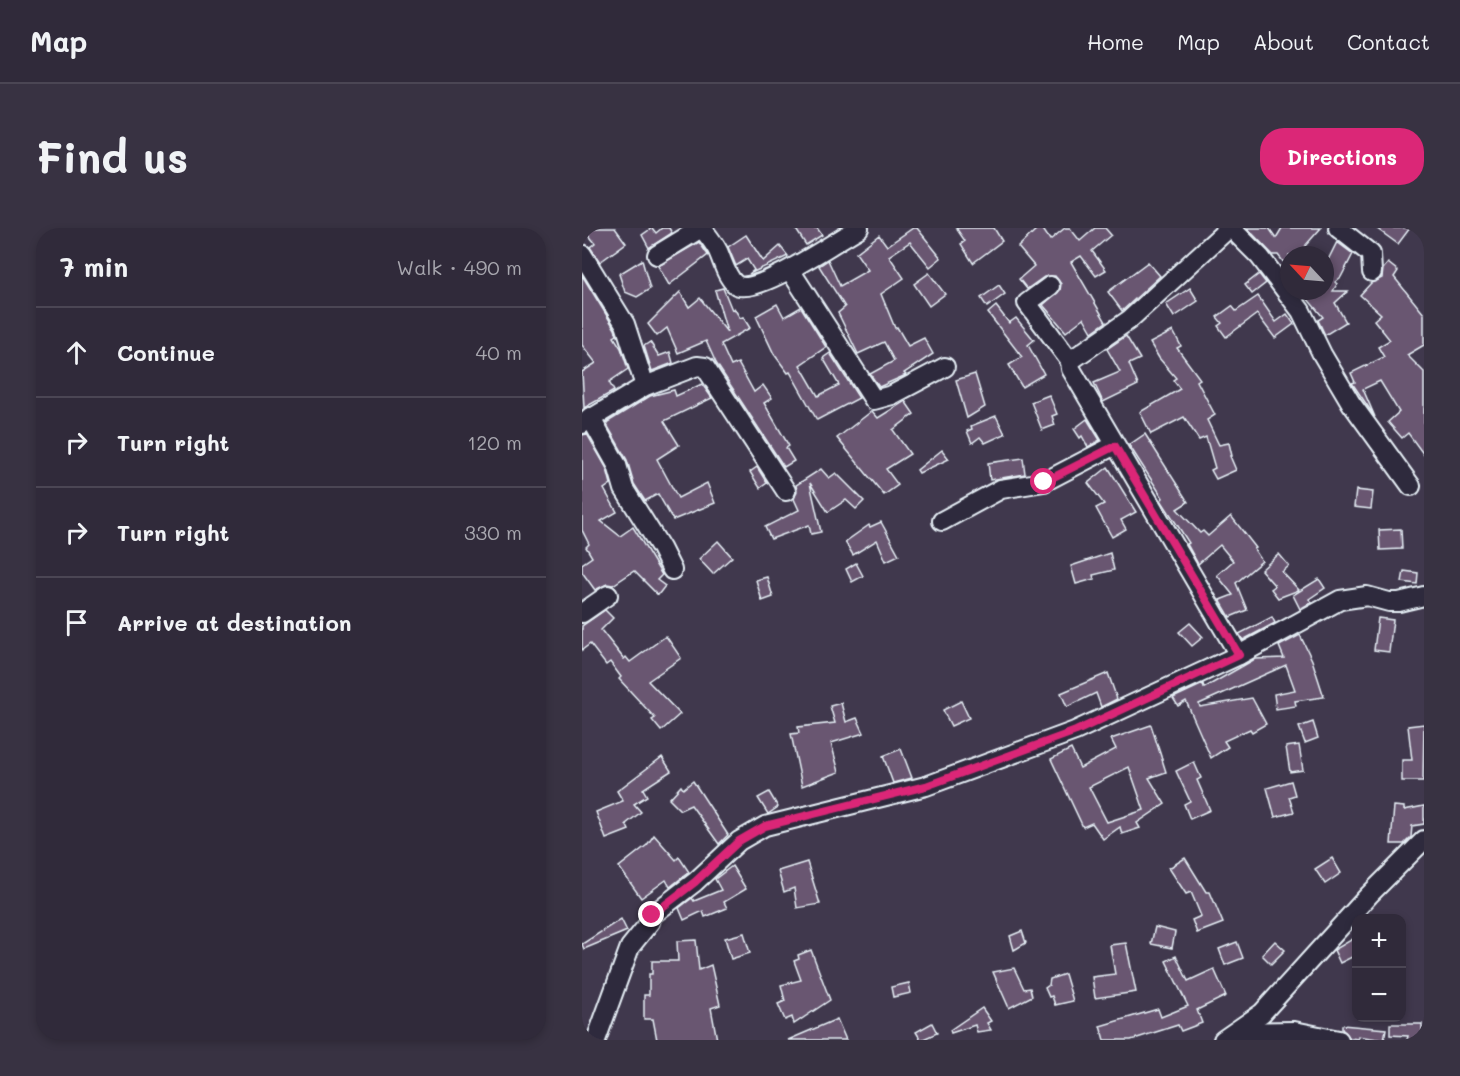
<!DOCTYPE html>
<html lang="en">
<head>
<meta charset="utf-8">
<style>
	:root { --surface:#302a3a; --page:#383242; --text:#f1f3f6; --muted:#a8a7af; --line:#4b4654; --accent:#db2777 }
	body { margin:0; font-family:Mali,sans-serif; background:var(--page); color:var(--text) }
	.controls { position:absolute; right:18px; bottom:18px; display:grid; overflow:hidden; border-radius:12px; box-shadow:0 3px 9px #0003 }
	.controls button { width:54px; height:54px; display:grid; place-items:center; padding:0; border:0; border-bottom:2px solid var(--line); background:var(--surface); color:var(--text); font:30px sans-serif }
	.compass { position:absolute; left:698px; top:18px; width:54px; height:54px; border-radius:50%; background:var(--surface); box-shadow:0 3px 9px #0003; rotate:296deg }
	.stop { position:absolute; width:18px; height:18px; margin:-14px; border:4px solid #db2777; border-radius:50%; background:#fff }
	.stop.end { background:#db2777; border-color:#fff; box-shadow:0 2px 6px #0008 }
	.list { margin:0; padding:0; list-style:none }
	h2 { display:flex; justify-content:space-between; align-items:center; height:78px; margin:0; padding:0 24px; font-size:26px }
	h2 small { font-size:20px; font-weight:400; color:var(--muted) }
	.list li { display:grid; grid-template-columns:39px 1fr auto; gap:18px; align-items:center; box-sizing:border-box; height:90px; padding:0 24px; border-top:2px solid var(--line) }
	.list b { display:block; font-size:22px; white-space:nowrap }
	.list em { font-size:20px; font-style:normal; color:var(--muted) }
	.icon { flex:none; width:33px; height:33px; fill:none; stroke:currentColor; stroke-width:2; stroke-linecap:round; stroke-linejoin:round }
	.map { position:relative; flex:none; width:842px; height:812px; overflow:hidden; border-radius:24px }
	header { display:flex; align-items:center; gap:36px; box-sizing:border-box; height:84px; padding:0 30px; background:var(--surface); border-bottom:2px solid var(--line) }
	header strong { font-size:28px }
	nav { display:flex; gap:33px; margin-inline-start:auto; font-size:21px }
	.intro { display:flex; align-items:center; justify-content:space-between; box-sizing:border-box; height:144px; padding:0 36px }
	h1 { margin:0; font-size:42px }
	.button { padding:15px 27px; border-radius:24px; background:var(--accent); color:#fff; font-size:21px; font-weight:700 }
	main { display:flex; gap:36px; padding:0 36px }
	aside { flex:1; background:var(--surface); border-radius:24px; box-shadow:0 3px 9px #0003 }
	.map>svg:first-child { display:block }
	.building { fill:#695771; stroke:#e8f1f8; stroke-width:1.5; fill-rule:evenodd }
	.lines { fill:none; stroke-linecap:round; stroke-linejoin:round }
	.minor-casing { stroke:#e8f1f8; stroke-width:22 }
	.minor { stroke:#2f2a3d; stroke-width:18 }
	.route { stroke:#db2777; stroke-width:8 }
</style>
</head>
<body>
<header>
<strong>Map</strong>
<nav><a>Home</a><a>Map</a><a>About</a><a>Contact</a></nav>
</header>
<div class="intro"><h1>Find us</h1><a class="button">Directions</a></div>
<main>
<aside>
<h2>7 min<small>Walk · 490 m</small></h2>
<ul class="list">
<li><svg class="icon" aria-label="ahead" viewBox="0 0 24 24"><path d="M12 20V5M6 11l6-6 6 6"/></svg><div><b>Continue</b></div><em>40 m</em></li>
<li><svg class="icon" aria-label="right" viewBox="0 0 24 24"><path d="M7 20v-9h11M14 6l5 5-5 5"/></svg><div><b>Turn right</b></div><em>120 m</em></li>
<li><svg class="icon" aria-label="right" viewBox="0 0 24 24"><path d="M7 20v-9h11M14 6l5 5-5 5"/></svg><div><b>Turn right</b></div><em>330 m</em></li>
<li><svg class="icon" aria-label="arrive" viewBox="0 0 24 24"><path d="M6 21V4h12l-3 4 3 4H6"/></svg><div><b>Arrive at destination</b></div></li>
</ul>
</aside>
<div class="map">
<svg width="842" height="812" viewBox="0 0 842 812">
	<rect width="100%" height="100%" fill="#40384d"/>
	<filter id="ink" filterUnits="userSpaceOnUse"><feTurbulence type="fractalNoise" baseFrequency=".0167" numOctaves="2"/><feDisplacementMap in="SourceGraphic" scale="12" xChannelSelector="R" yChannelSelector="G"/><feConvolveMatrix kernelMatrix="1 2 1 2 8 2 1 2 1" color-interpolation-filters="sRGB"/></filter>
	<g filter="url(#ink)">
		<g class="building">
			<path d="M1,0H33L44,15L18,34L8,19L13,15Z"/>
			<path d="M70,0L74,5L80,0H87L90,5L67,20L60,7Z"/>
			<path d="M213,0H235L240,7L224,17Z"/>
			<path d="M331,0H335L359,30L348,39L328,14L307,28L322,50L299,66L313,100L315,99L326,118L342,110L351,126L322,145L324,147L297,159L288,146L312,133L302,114L276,126L256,85L263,79L237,38L246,32L258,58L286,42L274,25L297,7L305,18Z"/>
			<path d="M374,0H412L420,13L391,35L379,16L383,13Z"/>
			<path d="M456,0H460L468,12L483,0H488L498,13L513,0H523L529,7L510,23L524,42L514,48L499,28L489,34L524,94L510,104L502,90L484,104L461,77L478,62L479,56L473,48L462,49L445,61L437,51L452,38L436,19Z"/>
			<path d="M665,0H687L694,10L700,0H739L715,27H707V41L696,27H691Z"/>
			<path d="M794,0H828L816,16Z"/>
			<path d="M164,7L181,33L198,18L206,28L167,46L172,42L165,31L154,38L146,19Z"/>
			<path d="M117,14L126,27L87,57L76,38Z"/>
			<path d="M755,14L771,26L759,49L753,54L755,56L751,63H766L753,75L764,94L743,107L736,92L741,89L719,63H743V38Z"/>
			<path d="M60,32L68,61L55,69L43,64L37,46Z"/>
			<path d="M566,34L578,48L540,83L526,64Z"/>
			<path d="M806,35L816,43L812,49L842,86V117L825,127L842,144V227L826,205L820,210L806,194L817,184L798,153L781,161L793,189L770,155L773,154L769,145L802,129L796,119L808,112L792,92L799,86L778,67L789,55L800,50L801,41Z"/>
			<path d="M347,45L363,66L347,78L332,56Z"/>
			<path d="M677,46L684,55L670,66L663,57Z"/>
			<path d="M0,47L33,101L35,107L32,109L39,120L46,141L27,154L32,163L2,180L0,144L14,135L0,117Z"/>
			<path d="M417,57L423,66L405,79L399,70Z"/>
			<path d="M141,60L150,82L152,80L158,90L161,89L168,100L139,116L149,138L156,135L172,164L181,157L190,170L182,175L207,218L204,220L212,233L202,239L134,135L124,113L96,125L85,100L75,108L66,96L98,64L107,79L118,70L145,104L133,62Z"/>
			<path d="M608,60L616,73L592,89L584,76Z"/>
			<path d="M676,68L694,94L705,86L712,96L693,110L675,86L644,109L636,98L640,95L635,89L650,78L654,83Z"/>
			<path d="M195,76L202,89L219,79L244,119L218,137L236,168L257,157L241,130L248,125L277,170L235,192L208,144L206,145L192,126L174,88Z"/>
			<path d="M414,78L427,95L434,90L452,112L446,117L462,146L440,159L427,137L440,129L406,85Z"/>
			<path d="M591,103L599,118L595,120L618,151L615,153L633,187L625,192L637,217L647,215L650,228H648L654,242L634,251L629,242L633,240L624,209L617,212L602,189L569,206L558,184L598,161L591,152L594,150L577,130L568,115Z"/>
			<path d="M544,108L558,131L547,136L556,157L521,174L512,155L538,144L525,121Z"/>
			<path d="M68,114L77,128L88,124L91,135L70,143L62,118Z"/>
			<path d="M393,146L403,179L385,190L374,152Z"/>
			<path d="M120,156L130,170L82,193L97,217L75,231L96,270L125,255L133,275L91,292L76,266L63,273L52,256L45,232L24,195L68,168L92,162L94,168Z"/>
			<path d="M467,167L475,186L470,188L473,197L460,202L449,174Z"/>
			<path d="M323,173L332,186L311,202L328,226L304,241L316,257L302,267L255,210L290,183L296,190Z"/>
			<path d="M414,188L423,206L403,215L398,209L390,215L385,203L390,201L389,198Z"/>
			<path d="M505,191L518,212L506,219L500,208L498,210L492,201Z"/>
			<path d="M5,206L25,241L29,256L22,261L35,284L19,293L38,308L51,299L80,347L75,352L83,358L76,367L52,343L31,357L25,356L13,362L0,344V336L10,329L4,319L7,316L0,302V207Z"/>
			<path d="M563,206L606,274L595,281L618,305L621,303L626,308L649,288L674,320L672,321L680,333L654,355L665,382L648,389L638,372L651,367L635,347L651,333L638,317L616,336L605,316L607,315L579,272L581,270L547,217Z"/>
			<path d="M360,222L367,231L337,245L335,242Z"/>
			<path d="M441,230L443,246L408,252L406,235Z"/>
			<path d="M175,239L185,255L178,260L168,244Z"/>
			<path d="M526,239L554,284L539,292L544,301L530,309L514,280L522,276L506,255Z"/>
			<path d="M239,241L247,250L254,245L282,273L274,281L264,272L246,284L228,255L239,304L229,306L227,297L189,311L183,299L217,282L212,271L215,263L214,257Z"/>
			<path d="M774,262L791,264L789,281L772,279Z"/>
			<path d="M299,294L317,327L304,333L295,312L271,327L263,314L287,297L288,299Z"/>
			<path d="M819,301L820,321L798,322L797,302Z"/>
			<path d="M136,313L150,329L131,346L117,331Z"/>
			<path d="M528,325L532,342L511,347L512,351L494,356L489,338Z"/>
			<path d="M697,326L707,338L700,344L717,362L696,370L689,361L693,358L679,342Z"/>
			<path d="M274,335L281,348L270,354L264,341Z"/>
			<path d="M822,343L836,345L835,356L820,354Z"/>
			<path d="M185,349L191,369L180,373L174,352Z"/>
			<path d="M737,351L743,360L727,371L730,374L718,381L711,367Z"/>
			<path d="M23,382L31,390L19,402L42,431L44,429L48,434L84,408L99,430L66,453L98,486L79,503L70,492L73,490L37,451L39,449L28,434L24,437L8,416L0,422V398Z"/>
			<path d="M690,389L693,395L661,412L657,406Z"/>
			<path d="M796,390L811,392L807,424L792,422Z"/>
			<path d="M608,395L621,409L610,418L597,404Z"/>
			<path d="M718,407L730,432L742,469L713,473L714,478L694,481L692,466L713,462L704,437L617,476L618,479L670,470L684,496L670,504L668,501L642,513L646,519L629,530L604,473L596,478L591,470L621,456L622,460L673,431L702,430L697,418Z"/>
			<path d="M526,445L535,471L519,479L514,465L485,479L479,465Z"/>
			<path d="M379,473L387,490L369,498L361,482Z"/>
			<path d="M259,475L264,494L275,490L282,505L249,515L257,544L220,558L209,506L217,505L216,499L253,495L248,478Z"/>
			<path d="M731,494L736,510L723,515L717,499Z"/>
			<path d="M842,496L841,553H820V532H830L826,498Z"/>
			<path d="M569,497L584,544L567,550L583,576L555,595L558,600L540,606L538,599L521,611L510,595L501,599L469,531L489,521L498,540L534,521L529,511ZM547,539L562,582L525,594L507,559Z"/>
			<path d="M717,517L721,542L708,544L704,519Z"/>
			<path d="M319,521L330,550L311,555L301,528Z"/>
			<path d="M80,529L89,543L61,561L65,568L52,576L59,584L44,596L47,602L24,611L14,584L41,573L35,563Z"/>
			<path d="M612,534L619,550L615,552L628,582L608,591L602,576L608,573L594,543Z"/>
			<path d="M111,553L146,607L137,616L109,577L98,582L87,571L99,558L101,561Z"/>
			<path d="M709,553L713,567L707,569L712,584L693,589L685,560Z"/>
			<path d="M187,564L196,579L186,586L176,570Z"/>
			<path d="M812,578L822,579V582L842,578V596L830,598L829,609L822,616H809Z"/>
			<path d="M72,607L94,632L97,629L107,644L88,659L84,652L59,670L37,639L65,617Z"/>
			<path d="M603,630L624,664H628L641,695L615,705L610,692L619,688L609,664L604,666L587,640Z"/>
			<path d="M750,630L759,645L743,656L733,641Z"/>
			<path d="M225,634L238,676L215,680L212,660L202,664L196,643Z"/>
			<path d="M150,638L164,661L142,674L145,680L123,689L121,683L102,692L97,680L110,670L112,673L139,662L133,651Z"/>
			<path d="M39,691L45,703L2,721L0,716Z"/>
			<path d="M573,699L593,704L590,720L569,716Z"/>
			<path d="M440,703L444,715L432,722L428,708Z"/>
			<path d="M162,705L168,725L149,731L143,710Z"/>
			<path d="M774,709V727L758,735L752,722Z"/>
			<path d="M114,712L117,742L129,737L138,777L129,780L135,812H75L71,791H62V767H67V746H70V733H96L95,713Z"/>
			<path d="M693,713L703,722L689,736L680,727Z"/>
			<path d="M655,714L661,730L643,737L637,721Z"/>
			<path d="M544,715L554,764L513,770L510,749L533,746L528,717Z"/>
			<path d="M229,722L248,772L212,796L210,789L203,792L196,776L203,773L199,757L219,752L212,733L217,731L216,727Z"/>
			<path d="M594,728L606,753L632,741L644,768L615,782L620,795L599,803L596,797L549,812H522L518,798L576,781L579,789L606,778L584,733Z"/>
			<path d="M432,740L442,761L448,760L450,768L427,780L411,744Z"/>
			<path d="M483,746L491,773L473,777L470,768L467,769L463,760L467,757L468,751Z"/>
			<path d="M327,755L329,765L311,769L309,759Z"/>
			<path d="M400,780L409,793L405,795L409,802L395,804L393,797L369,805L368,802Z"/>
			<path d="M255,791L264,812H206Z"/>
			<path d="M350,795L355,805L339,812L334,804Z"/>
			<path d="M808,796H840V812H825L826,808L808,807Z"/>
			<path d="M760,797L804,801L802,812L776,808V811L768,810L760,801Z"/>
		</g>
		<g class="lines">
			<g class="minor-casing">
				<g id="minor">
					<path d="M120,0C126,8 132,15 136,23C141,34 144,48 153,56C171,71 257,11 277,0"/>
					<path d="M647,0L547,92L488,133L489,141L657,427"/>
					<path d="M649,0L678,29L719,83L740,126L769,175L829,258"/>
					<path d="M756,0L789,26L790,44"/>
					<path d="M0,26L43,96L63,158"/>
					<path d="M75,27L119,0"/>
					<path d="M208,42L292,172L310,167L363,139"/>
					<path d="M468,58L445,75L488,133"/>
					<path d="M8,189L35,237L42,261L79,320L90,342"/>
					<path d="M0,196L63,158L115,138L123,139L204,263"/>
					<path d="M360,293L419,261L462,254L533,217"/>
					<path d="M0,385L26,367"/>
					<path d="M654,804L712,803L757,812"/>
					<path d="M14,812L48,719L68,694L70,687L113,654L157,613L183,598L344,558L493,503L657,427L758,372L785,368L807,374H817L842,368"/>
					<path d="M641,812L680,785L787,667L842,612"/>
				</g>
			</g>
			<use href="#minor" class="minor"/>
		</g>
	</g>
	<g class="lines" filter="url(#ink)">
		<path class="route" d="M70,687L113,654L157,613L183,598L344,558L494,503L657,427L533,218L462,254"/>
	</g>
</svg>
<div class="controls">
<button>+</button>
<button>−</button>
</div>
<svg class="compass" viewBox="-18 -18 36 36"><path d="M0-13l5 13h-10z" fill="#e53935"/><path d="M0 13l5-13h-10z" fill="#a8a7af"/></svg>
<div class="stop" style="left:462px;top:254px"></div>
<div class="stop end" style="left:70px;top:687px"></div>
</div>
</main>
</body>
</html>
